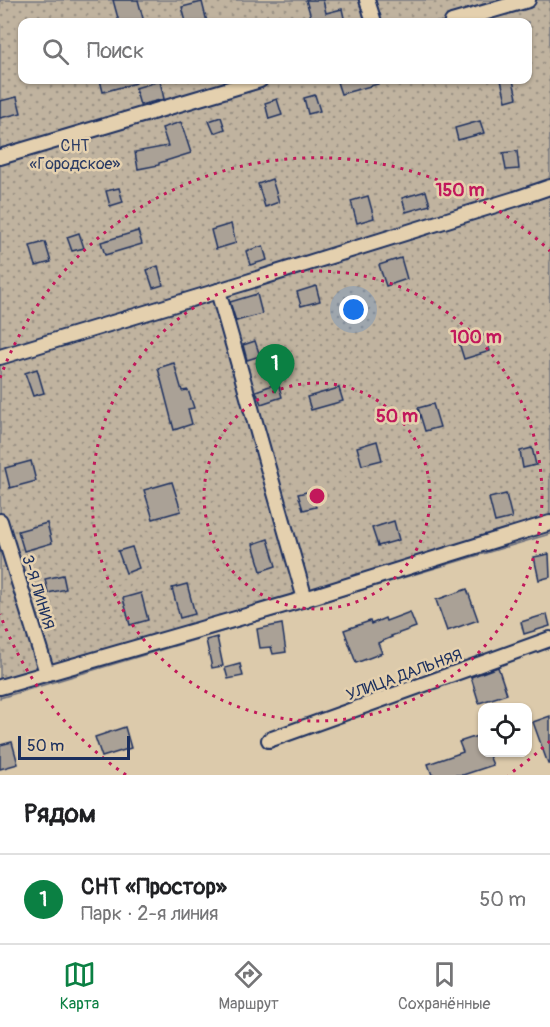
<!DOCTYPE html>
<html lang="ru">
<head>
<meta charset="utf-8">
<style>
	:root { --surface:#fff; --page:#f6f6f6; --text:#202124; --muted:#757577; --line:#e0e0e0; --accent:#0b8043 }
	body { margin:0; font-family:Pangolin,sans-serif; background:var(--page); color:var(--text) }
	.controls { position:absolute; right:18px; bottom:18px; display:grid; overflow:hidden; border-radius:12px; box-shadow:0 2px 4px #0004 }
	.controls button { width:54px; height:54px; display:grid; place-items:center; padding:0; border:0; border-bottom:2px solid var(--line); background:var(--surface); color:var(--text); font:30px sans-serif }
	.scale { position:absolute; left:18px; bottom:15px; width:112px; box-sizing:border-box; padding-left:6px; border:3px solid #1b2f5e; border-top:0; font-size:16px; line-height:21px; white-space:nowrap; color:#1b2f5e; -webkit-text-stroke:4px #e4d0ae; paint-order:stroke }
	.you { position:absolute; left:354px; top:310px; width:21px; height:21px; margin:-15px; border:4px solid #fff; border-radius:50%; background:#1a73e8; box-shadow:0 0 0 9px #1a73e833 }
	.badge { display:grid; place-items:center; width:39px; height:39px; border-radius:50%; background:var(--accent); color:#fff; font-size:20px; font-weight:700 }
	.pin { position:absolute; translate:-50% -50px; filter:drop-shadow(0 2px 3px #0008) }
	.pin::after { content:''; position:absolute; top:32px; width:21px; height:18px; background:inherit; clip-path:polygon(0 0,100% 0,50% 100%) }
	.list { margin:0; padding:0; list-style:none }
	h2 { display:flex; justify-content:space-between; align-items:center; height:78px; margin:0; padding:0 24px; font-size:26px }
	h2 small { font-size:20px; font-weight:400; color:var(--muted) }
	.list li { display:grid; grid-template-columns:39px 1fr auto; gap:18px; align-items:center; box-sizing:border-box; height:90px; padding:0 24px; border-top:2px solid var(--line) }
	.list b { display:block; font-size:22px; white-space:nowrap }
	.list p { margin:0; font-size:20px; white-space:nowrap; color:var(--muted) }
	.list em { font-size:20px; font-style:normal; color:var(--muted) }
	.icon { flex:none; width:33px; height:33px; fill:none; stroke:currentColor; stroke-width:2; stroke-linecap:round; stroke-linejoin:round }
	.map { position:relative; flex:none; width:550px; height:775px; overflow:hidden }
	.search { position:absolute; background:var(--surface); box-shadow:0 2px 4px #0004; left:18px; right:18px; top:18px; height:66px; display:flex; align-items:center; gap:15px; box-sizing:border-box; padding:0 21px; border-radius:12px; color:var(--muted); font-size:22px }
	.sheet { height:168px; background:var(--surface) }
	nav { display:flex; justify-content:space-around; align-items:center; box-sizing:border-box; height:84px; border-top:2px solid var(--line); background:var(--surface); font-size:16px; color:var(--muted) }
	nav a { display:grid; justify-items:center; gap:3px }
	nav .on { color:var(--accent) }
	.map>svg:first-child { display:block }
	.garden { fill:url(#garden-dots); stroke:#6e717e; stroke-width:1.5; fill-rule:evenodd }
	.building { fill:#aaa196; stroke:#1b2f5e; stroke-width:1.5 }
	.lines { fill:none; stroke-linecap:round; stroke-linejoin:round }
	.street-casing { stroke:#1b2f5e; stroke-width:18 }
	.street { stroke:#e4d0ae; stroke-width:14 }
	.ring { fill:none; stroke:#c2185b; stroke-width:3; stroke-dasharray:3 6 }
	.labels { text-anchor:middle; stroke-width:5; stroke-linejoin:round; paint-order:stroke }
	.park-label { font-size:16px; fill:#2c3c64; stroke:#e4d0ae }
	.street-label { font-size:16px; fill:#1b2f5e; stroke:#e4d0ae }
	.centre { fill:#c2185b; stroke:#e4d0ae; stroke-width:3 }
	.ring-label { font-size:18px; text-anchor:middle; font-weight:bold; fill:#c2185b; stroke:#e4d0ae; stroke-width:5; stroke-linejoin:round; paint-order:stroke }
</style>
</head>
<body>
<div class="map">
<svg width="550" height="775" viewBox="0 0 550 775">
	<defs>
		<pattern id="garden-dots" width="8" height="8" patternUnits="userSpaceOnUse" patternTransform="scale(1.5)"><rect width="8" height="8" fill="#c0b39f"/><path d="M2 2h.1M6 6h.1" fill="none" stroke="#9b9285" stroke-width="1.8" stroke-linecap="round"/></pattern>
	</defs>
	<rect width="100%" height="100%" fill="#dccaab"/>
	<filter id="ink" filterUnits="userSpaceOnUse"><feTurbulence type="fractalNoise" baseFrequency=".0167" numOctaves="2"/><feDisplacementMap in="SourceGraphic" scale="12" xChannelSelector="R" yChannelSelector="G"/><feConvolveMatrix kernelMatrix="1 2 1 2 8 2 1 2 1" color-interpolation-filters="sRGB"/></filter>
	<g filter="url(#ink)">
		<path class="garden" d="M0,0H550V534L0,698ZM22,22H528V80H22Z"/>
		<g class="building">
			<path d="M113,0H138L144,22H119Z"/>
			<path d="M306,0H323L326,13L342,9L345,22H305V19L311,17Z"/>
			<path d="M202,2L207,22H186L182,7Z"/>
			<path d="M100,80H136V83L103,92Z"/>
			<path d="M346,80H378V84L341,94L337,82Z"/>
			<path d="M501,80H513L517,98L506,101Z"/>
			<path d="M160,81L164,99L140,105L135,88Z"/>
			<path d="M315,95L320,111L308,114L304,98Z"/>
			<path d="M17,97L21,113L0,118V101Z"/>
			<path d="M277,99L282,115L269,119L265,103Z"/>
			<path d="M221,117L225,129L214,133L209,121Z"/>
			<path d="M480,121L484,133L458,140L455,128Z"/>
			<path d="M181,122L191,153L159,163V165L138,169L135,152L168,146L162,128Z"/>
			<path d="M517,151L519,169L506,170L503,153Z"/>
			<path d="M272,179L279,202L265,207L258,184Z"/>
			<path d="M119,188L123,202L110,206L106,191Z"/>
			<path d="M426,191L430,205L406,212L402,198Z"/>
			<path d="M368,196L374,218L357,223L351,201Z"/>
			<path d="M231,224L236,243L216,249L211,230Z"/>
			<path d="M138,231L142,244L105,255L101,242Z"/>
			<path d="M79,233L84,248L72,251L67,237Z"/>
			<path d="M45,242L51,262L36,266L30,246Z"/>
			<path d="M263,246L267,260L250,265L246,251Z"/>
			<path d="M401,258L407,279L386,286L379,265Z"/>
			<path d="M158,266L163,285L153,288L147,270Z"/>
			<path d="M316,286L320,301L301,306L297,292Z"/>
			<path d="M257,294L262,314L236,321L230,302Z"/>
			<path d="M485,335L490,351L464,359L459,343Z"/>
			<path d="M255,341L260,356L247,360L243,345Z"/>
			<path d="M174,363L182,391L188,390L194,408L188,409L192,424L174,430L158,368Z"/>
			<path d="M37,369L44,393L33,396L25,373Z"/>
			<path d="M278,383L282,397L261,404L256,391Z"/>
			<path d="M339,388L343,401L311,410L307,397Z"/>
			<path d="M433,404L440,427L425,431L418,408Z"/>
			<path d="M377,441L382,460L362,465L357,447Z"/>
			<path d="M532,448L536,465L523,468L520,451Z"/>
			<path d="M31,461L36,481L10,488L5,468Z"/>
			<path d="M172,482L181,511L153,519L144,490Z"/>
			<path d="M311,491L316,507L303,510L298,494Z"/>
			<path d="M506,494L512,518L495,522L489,498Z"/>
			<path d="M394,521L399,540L378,546L372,528Z"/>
			<path d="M47,523L52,543L24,551L18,531Z"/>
			<path d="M268,539L276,566L261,571L253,544Z"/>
			<path d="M132,547L139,568L126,573L118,551Z"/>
			<path d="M549,554L550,577L539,580L534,557Z"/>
			<path d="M63,575L66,589L48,593L45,579Z"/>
			<path d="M187,584L195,614L180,618L172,588Z"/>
			<path d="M467,589L478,620L447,631L436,600Z"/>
			<path d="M141,593L148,620L130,625L123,598Z"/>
			<path d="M410,612L416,627L391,636L392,637L378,643L382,653L356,663L344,630L370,621L371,624L385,618L386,621Z"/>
			<path d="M547,614L550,626L524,634L521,622Z"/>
			<path d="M282,624L286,652L273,654L271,647L260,648L257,629Z"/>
			<path d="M217,637L223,666L212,668L206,640Z"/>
			<path d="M240,664L243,676L228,679L225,668Z"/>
			<path d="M498,667L507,694L479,703L471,677Z"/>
			<path d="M550,716V764H548L533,722Z"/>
			<path d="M125,727L131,748L102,757L95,737Z"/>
			<path d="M483,734V753H488L493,765L463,775H432L428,764L463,752L459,742Z"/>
			<path d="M12,742L18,764L0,769V745Z"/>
		</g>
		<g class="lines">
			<g class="street-casing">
				<g id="street">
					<path d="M367,0L374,22"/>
					<path d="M452,22L528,0"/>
					<path d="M0,157L260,80"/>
					<path d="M218,291L305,599"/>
					<path d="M0,357L218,291L515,199L550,187"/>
					<path d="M0,521L47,673"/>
					<path d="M0,687L305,599L550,523"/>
					<path d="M269,740L550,639"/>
				</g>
			</g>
			<use href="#street" class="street"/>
		</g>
	</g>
	<g class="ring">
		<circle cx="317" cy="496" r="113"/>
		<circle cx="317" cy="496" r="225"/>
		<path d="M550 741A338 338 0 0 1 508 775M126 775A338 338 0 0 1 0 614M0 378A338 338 0 0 1 550 251"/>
	</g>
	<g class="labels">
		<g class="park-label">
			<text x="75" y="151">СНТ<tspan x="75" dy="18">«Городское»</tspan></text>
		</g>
		<g class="street-label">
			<text transform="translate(39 592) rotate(73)" y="6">3-Я ЛИНИЯ</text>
			<text transform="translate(404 674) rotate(-20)" y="6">УЛИЦА ДАЛЬНЯЯ</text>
		</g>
	</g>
	<circle cx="317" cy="496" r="9" class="centre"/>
	<g class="ring-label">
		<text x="460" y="196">150 m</text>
		<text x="476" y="343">100 m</text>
		<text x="397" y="422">50 m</text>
	</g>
</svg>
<div class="controls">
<button><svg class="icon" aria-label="locate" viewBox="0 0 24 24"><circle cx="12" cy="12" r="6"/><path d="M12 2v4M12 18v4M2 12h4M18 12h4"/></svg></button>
</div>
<div class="scale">50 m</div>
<div class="you"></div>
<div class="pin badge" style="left:275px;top:394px">1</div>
<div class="search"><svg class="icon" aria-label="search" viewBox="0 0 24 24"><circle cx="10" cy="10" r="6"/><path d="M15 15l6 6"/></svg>Поиск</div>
</div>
<section class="sheet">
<h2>Рядом<small></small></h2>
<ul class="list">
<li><span class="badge">1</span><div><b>СНТ «Простор»</b><p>Парк · 2-я линия</p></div><em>50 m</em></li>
</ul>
</section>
<nav>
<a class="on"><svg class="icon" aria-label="map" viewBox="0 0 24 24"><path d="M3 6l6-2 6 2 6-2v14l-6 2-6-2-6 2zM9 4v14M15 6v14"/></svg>Карта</a>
<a><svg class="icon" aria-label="directions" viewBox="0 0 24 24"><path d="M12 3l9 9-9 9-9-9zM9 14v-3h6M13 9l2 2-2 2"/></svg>Маршрут</a>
<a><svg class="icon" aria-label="saved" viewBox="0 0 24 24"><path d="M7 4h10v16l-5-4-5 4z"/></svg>Сохранённые</a>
</nav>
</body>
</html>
